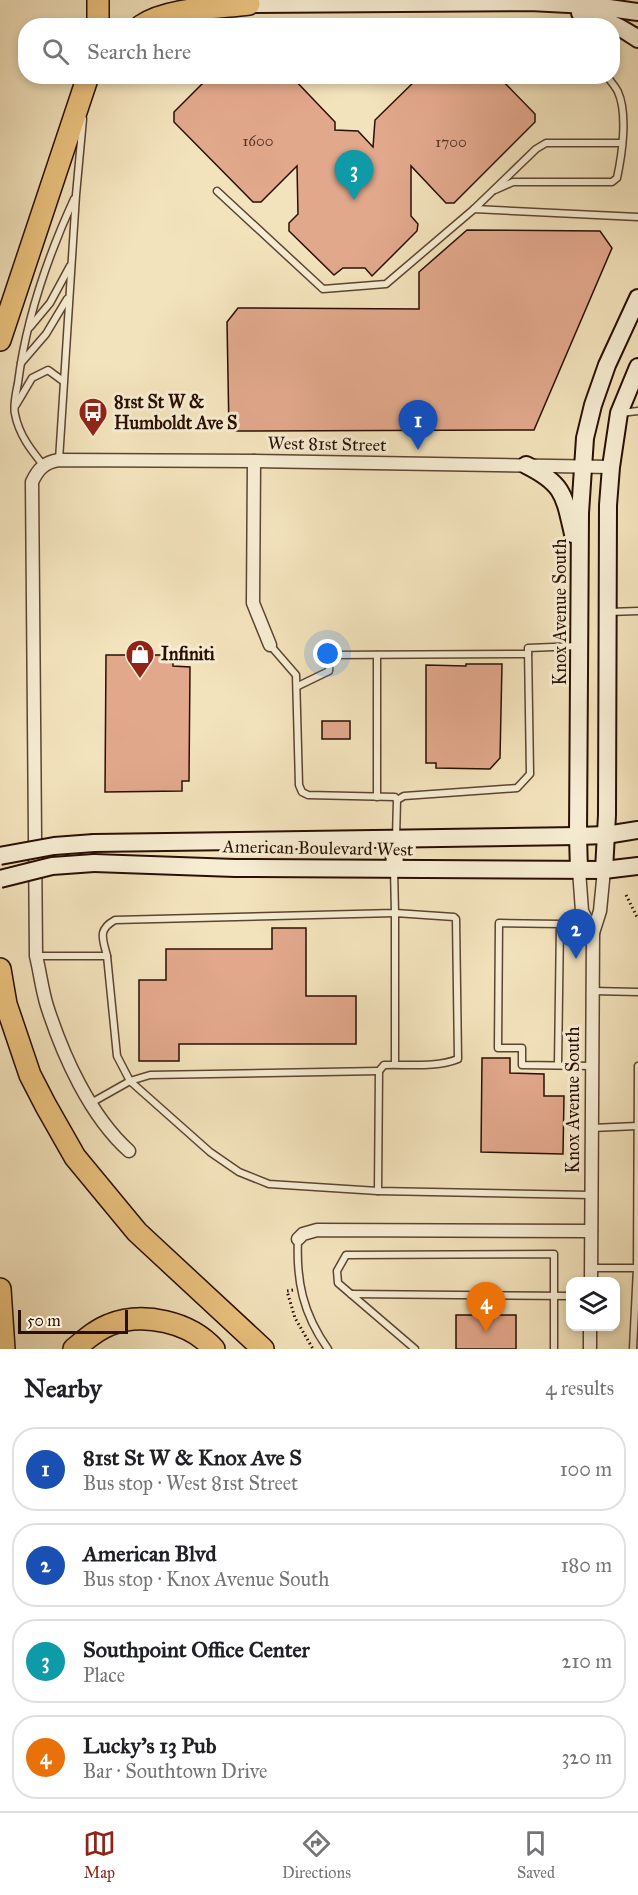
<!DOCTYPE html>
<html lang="en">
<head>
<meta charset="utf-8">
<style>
	:root { --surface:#fff; --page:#f6f6f6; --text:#202124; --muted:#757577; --line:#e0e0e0; --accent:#8f2418 }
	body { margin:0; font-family:"IM FELL Great Primer",serif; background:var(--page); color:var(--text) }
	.controls { position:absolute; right:18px; bottom:18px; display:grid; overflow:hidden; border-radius:12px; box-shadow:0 3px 9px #0003 }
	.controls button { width:54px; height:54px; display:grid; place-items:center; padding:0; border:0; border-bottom:2px solid var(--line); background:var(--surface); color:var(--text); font:30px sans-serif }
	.scale { position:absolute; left:18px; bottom:15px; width:110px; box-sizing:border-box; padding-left:6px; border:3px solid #290f04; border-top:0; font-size:16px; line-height:21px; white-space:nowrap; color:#290f04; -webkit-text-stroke:4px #f7edd3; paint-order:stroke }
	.you { position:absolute; left:328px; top:654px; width:21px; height:21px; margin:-15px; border:4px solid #fff; border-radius:50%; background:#1a73e8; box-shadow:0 0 0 9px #1a73e833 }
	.badge { display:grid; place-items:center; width:39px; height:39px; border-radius:50%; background:var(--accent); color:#fff; font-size:20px; font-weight:700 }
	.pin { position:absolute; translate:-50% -50px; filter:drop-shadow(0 2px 3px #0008) }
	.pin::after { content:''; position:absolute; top:32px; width:21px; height:18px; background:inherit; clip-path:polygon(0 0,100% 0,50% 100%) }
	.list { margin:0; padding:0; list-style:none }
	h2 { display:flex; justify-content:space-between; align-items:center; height:78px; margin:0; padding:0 24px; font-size:26px }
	h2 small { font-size:20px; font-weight:400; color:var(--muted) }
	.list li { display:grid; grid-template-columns:39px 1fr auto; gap:18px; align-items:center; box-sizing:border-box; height:84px; margin:0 12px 12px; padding:0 12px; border:2px solid var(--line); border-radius:24px }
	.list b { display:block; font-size:22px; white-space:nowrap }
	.list p { margin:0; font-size:20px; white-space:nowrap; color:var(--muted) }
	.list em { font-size:20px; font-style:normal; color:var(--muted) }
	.icon { flex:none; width:33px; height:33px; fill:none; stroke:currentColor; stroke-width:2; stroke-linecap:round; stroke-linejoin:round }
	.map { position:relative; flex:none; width:638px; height:1349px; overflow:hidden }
	.search { position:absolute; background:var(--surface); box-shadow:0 3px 9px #0003; left:18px; right:18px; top:18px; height:66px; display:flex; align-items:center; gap:15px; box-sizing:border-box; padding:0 21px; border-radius:24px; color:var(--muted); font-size:22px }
	.sheet { height:462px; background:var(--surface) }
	nav { display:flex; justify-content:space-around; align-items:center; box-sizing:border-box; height:84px; border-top:2px solid var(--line); background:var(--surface); font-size:16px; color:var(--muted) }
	nav a { display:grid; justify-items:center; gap:3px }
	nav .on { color:var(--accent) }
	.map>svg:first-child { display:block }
	.building { fill:#e2a88c; stroke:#290f04; stroke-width:1.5 }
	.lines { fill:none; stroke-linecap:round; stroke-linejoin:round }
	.lane-casing { stroke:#5c4432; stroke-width:9 }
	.street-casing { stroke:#5c4432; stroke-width:15 }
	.secondary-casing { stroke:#290f04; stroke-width:20 }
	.highway-casing { stroke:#290f04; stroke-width:24 }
	.path { stroke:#290f04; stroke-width:3; stroke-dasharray:1.5 3; stroke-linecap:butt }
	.lane { stroke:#f7edd3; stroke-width:6 }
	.street { stroke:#f7edd3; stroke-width:12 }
	.secondary { stroke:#f7edd3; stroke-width:16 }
	.highway { stroke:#eac27e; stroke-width:21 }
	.secondary-bridge-casing { stroke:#290f04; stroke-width:20; stroke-linecap:butt }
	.secondary-bridge { stroke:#f7edd3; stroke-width:16 }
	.labels { text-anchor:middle; stroke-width:6; stroke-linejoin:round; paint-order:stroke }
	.number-label { font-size:15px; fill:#573526 }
	.poi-label { font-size:18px; font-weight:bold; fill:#290f04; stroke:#f7edd3; text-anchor:start }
	.street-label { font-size:18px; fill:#290f04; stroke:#f7edd3 }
</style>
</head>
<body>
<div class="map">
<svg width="638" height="1349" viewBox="0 0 638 1349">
	<rect width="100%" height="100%" fill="#f3e3bc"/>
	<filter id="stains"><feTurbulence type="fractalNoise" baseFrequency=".00333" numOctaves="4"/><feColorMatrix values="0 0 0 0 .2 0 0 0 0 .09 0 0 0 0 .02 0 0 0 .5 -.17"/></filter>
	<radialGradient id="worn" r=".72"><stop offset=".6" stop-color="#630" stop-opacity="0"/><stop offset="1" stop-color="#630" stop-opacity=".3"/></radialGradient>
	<g class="building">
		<path d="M210,76H291L335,122V130L358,131L373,147L375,120L420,76H498L535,114V122L454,203H446L411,166V216L418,224L417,231L372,276L365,268H343L334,275L289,231V223L298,214L297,166L261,202H253L174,122V112Z"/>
		<path d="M467,230L600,231L612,248L534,430L229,431L227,322L238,308L419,309V272Z"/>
		<path d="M106,655H173V666L190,667L189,781H182V791L105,792Z"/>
		<path d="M466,664H502L500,758L490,769L436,768V763H426V665L466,666Z"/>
		<rect x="322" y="721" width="28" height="18"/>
		<path d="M272,928H306V996H356V1044H179V1061H139V980H166V949H272Z"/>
		<path d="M482,1058H510V1073L544,1074V1096H564L563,1154L481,1152Z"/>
		<rect x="456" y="1315" width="60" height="34"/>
	</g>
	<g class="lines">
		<g class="lane-casing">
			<g id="lane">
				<path d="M495,190L513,182H612L617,178C622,155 628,114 618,92C616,87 610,81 607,76"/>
				<path d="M217,191L323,289L386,284L474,209L638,217"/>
				<path d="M474,209L536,149L546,143H622"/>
				<path d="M30,327L50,303L70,266"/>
				<path d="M21,363L46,334L67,299"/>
				<path d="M16,405L32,378L48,370L63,381"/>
				<path d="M621,413L638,411"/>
				<path d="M59,460L76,195L83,119"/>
				<path d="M44,466C31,450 19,435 15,414C13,405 16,393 18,383C26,319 47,258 74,199"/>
				<path d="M609,612L638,611"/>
				<path d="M270,645L296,675L299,785L302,792L308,795L395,797L397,800L396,838"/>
				<path d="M377,655V797"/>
				<path d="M298,686L329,671L330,655L528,654"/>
				<path d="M397,800L404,796L517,788L530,774L528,648L578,646"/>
				<path d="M36,956H107L117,1056L130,1081L91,1103"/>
				<path d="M107,956C103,939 97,930 115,920L395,913L394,869"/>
				<path d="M593,991L638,992"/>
				<path d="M395,1065V913L454,917L456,919L458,1059C436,1068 407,1064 384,1065L379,1071L378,1191L591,1195"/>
				<path d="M558,1065L560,924L499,923L498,1048H522V1065L592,1066"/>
				<path d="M130,1081L210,1152L239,1172L269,1184L378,1191"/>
				<path d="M130,1081L150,1075L379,1071"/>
				<path d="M592,1128L637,1126"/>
				<path d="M298,1239C296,1281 303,1314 328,1349"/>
				<path d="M591,1268H638"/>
				<path d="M351,1294L570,1296"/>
				<path d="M415,1349L338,1283L337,1271L346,1255L554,1254V1349"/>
				<path d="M633,1349L637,1268L638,1066"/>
			</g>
		</g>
		<g class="street-casing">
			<g id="street">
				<path d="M254,461L253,603L270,645"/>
				<path d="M579,870L582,911L593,933"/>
				<path d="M129,1151C90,1116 63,1056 47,1006C42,990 40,972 36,956L32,482C38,469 45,462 59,460L254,461L611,467"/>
				<path d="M298,1239L303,1234L317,1230L591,1231"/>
				<path d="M591,1282L593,933L600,911L604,870"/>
				<path d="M590,1349V1326"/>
			</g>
		</g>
		<g class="secondary-casing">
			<g id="secondary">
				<path d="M237,3L249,4L530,2L588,5L638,12"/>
				<path d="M580,13C602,18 620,26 638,39"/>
				<path d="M526,465C564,484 564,495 573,534"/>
				<path d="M94,843L578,836L606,835L638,830"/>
				<path d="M94,863L235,868L604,870L638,866"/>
				<path d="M394,869L396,839"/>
				<path d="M579,870L578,836L580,513L585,438L593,405L607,365L638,298"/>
				<path d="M604,870L607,815L608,505L611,467L619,413L638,367"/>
			</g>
		</g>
		<g class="highway-casing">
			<g id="highway">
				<path d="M98,26V0"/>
				<path d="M141,26C167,8 217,8 249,4"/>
				<path d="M0,340L88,76"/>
				<path d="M0,969L6,1004L30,1075L46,1106L75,1157L137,1232L263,1349"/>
				<path d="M0,1289L4,1349"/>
				<path d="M74,1349C85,1340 96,1330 109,1325C143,1311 190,1322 214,1349"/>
			</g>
		</g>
		<g class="path">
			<path d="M626,895L638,919"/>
			<path d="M293,1290L287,1291L295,1318L313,1349"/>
		</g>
		<use href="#lane" class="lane"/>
		<use href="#street" class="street"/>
		<use href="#secondary" class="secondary"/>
		<use href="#highway" class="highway"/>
		<g class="secondary-bridge-casing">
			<g id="secondary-bridge">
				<path d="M0,856L54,846L94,843"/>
				<path d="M0,879L52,866L94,863"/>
			</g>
		</g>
		<use href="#secondary-bridge" class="secondary-bridge"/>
	</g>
	<defs>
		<g id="bus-pin" transform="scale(1.5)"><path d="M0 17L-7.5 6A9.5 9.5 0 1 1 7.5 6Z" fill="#8f2418" stroke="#f7edd3"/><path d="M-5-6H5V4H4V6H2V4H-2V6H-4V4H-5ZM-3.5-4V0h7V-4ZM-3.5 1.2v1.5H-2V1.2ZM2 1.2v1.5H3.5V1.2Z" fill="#fff"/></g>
		<g id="shop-pin" transform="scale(1.5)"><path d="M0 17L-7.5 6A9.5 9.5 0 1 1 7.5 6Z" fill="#8f2418" stroke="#f7edd3"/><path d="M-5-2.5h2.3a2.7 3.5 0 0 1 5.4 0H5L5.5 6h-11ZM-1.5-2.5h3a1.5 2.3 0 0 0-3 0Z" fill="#fff"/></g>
	</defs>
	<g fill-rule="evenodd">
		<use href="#bus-pin" x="93" y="412"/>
		<use href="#shop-pin" x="140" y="654"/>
	</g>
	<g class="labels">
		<g class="number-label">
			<text x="258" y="146">1600</text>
			<text x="451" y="147">1700</text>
		</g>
		<g class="poi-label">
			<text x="114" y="408">81st St W &amp;<tspan x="114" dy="21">Humboldt Ave S</tspan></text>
			<text x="161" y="660">Infiniti</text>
		</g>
		<g class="street-label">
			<text transform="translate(327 444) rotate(1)" y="6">West 81st Street</text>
			<text transform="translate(560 612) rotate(-90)" y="6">Knox Avenue South</text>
			<text transform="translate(318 848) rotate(1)" y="6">American Boulevard West</text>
			<text transform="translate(573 1100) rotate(-90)" y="6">Knox Avenue South</text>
		</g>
	</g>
	<rect width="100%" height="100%" filter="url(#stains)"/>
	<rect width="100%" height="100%" fill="url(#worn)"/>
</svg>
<div class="controls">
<button><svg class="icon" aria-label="layers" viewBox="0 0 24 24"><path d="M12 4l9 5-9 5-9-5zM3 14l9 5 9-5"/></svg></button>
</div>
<div class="scale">50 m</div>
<div class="you"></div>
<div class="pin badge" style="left:418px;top:450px;background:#1a4fb4">1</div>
<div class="pin badge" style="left:576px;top:959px;background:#1a4fb4">2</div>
<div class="pin badge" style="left:354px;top:200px;background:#0f9aa8">3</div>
<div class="pin badge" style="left:486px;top:1332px;background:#e8710a">4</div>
<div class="search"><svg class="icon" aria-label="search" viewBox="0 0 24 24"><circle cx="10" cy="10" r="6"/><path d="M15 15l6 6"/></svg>Search here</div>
</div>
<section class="sheet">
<h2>Nearby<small>4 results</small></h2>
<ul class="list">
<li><span class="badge" style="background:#1a4fb4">1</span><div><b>81st St W &amp; Knox Ave S</b><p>Bus stop · West 81st Street</p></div><em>100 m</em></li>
<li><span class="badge" style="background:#1a4fb4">2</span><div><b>American Blvd</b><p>Bus stop · Knox Avenue South</p></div><em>180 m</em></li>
<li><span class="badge" style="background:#0f9aa8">3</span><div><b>Southpoint Office Center</b><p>Place</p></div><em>210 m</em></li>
<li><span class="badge" style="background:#e8710a">4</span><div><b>Lucky's 13 Pub</b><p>Bar · Southtown Drive</p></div><em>320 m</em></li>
</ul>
</section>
<nav>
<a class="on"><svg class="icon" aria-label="map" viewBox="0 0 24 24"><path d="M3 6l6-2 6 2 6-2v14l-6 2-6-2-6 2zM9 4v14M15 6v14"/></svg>Map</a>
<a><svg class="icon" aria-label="directions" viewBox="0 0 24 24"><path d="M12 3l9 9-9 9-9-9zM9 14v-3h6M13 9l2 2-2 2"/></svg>Directions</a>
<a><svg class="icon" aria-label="saved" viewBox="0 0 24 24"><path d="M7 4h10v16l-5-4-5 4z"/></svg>Saved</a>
</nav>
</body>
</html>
